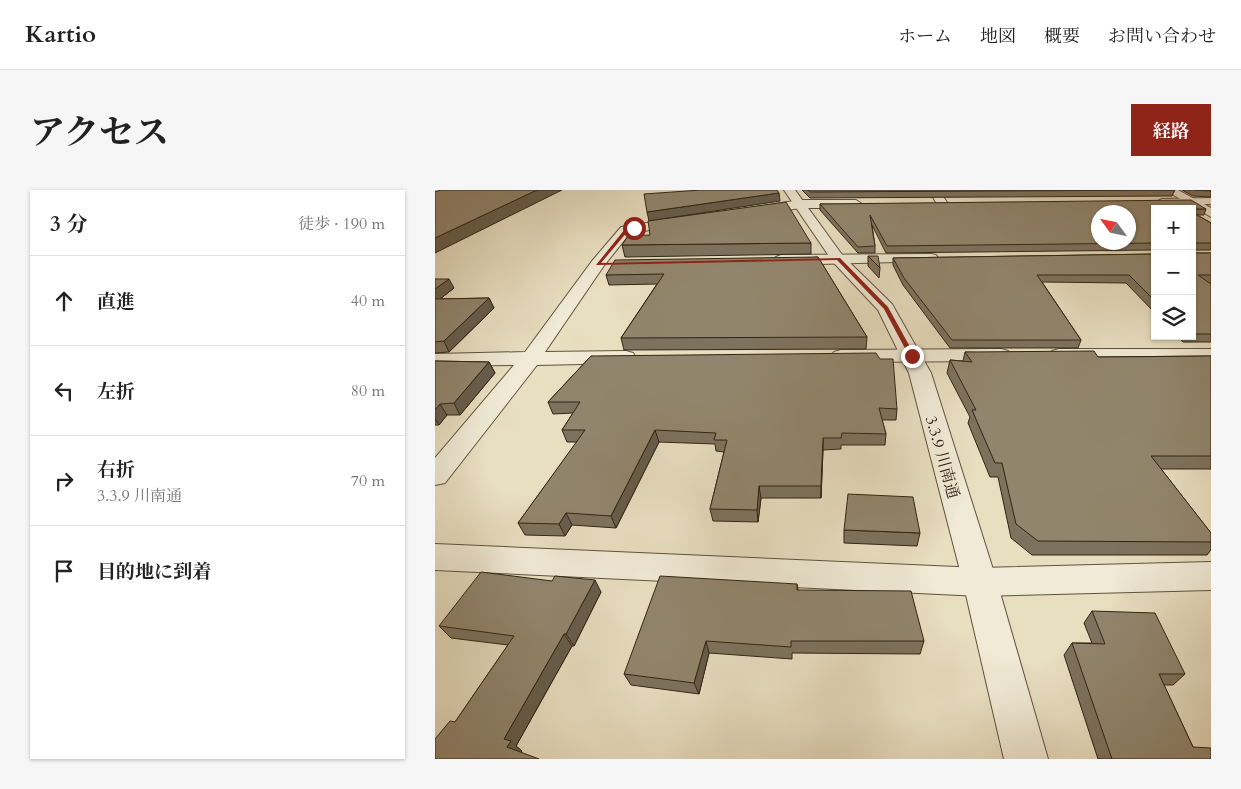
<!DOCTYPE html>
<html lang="ja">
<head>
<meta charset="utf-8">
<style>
	:root { --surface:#fff; --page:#f6f6f6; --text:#222; --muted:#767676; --line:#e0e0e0; --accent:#8f2418 }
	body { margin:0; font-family:Cardo,"Noto Serif JP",serif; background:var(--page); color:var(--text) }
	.controls { position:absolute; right:15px; top:15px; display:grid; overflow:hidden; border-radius:0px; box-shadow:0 1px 4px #0004 }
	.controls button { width:45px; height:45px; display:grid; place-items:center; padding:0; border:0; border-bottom:1px solid var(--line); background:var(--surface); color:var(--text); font:25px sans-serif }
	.compass { position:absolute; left:656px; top:15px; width:45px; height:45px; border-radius:50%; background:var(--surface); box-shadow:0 1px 4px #0004; rotate:303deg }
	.stop { position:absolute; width:15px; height:15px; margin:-11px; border:4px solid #8f2418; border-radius:50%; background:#fff }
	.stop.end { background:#8f2418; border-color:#fff; box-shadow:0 1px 5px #0008 }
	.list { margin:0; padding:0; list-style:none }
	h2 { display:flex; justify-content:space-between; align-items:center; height:65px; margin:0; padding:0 20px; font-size:21px }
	h2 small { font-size:16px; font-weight:400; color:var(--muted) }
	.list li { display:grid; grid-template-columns:32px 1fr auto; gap:15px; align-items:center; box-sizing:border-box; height:90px; padding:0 20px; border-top:1px solid var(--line) }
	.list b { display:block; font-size:19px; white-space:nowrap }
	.list p { margin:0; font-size:16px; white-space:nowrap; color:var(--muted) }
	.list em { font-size:16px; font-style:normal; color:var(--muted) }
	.icon { flex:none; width:28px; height:28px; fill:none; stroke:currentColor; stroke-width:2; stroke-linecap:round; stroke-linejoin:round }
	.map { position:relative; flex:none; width:776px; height:569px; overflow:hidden; border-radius:0px }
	header { display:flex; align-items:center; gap:30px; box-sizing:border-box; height:70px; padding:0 25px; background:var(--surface); border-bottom:1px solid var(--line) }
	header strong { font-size:24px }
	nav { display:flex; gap:28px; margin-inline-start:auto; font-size:18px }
	.intro { display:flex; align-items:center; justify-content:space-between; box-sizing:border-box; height:120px; padding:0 30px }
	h1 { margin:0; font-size:35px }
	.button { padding:12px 22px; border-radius:0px; background:var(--accent); color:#fff; font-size:18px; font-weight:700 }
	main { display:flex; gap:30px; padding:0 30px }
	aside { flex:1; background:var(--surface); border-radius:0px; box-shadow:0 1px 4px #0004 }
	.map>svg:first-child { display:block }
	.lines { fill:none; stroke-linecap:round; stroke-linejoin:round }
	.minor-casing { stroke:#60523f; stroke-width:2 }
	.tertiary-casing { stroke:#60523f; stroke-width:2 }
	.minor { fill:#f0ead6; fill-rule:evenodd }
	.tertiary { fill:#f0ead6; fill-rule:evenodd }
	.wall { fill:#7d725e; stroke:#322414 }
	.shaded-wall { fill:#665d4c; stroke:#322414 }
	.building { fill:#91856d; stroke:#322414; fill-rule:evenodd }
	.route { fill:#8f2418 }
	.labels { text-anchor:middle; stroke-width:4; stroke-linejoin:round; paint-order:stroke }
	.street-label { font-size:16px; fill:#322414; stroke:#f0ead6 }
</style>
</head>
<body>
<header>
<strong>Kartio</strong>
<nav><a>ホーム</a><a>地図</a><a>概要</a><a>お問い合わせ</a></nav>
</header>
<div class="intro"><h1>アクセス</h1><a class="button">経路</a></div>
<main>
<aside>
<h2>3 分<small>徒歩 · 190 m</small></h2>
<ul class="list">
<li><svg class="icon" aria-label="ahead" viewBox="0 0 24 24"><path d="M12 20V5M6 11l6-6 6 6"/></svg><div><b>直進</b></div><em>40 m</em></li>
<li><svg class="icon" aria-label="left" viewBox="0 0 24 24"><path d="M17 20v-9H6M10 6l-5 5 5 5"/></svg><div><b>左折</b></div><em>80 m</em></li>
<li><svg class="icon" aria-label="right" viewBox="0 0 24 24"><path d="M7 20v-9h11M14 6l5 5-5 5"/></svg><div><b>右折</b><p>3.3.9 川南通</p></div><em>70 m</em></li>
<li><svg class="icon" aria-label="arrive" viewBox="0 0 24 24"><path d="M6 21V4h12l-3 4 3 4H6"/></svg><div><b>目的地に到着</b></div></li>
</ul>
</aside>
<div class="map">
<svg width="776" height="569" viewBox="0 0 776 569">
	<rect width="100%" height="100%" fill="#e8dec0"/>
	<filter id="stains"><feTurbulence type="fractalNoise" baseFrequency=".004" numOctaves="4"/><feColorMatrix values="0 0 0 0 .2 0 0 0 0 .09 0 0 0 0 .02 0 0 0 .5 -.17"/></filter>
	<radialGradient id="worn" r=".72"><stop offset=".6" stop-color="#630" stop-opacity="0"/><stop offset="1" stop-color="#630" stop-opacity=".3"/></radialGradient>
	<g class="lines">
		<g class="minor-casing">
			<g id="minor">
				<path d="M494,0H504L513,14L511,16H503Z"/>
				<path d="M776,8V14L727,15L721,12L727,9Z"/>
				<path d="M365,10H421L427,14L421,18H365L317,26L311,22L317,18Z"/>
				<path d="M250,27L256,31L255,34L195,43L168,77L110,162L191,161L198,163L201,167L198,171L191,173L102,175L10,293L0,295V268L79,175L0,176V164L90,162L157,71L186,37Z"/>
				<path d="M496,64L501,65L503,68L501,71L346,75L341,73L338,70L341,67L346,65Z"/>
				<path d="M566,159L573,161L576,165L573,169L566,171L406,172L399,170L396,166L399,162L406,160Z"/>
				<path d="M624,159H776V171H624L617,169L614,165L617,161Z"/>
				<path d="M0,354L545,378L776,372V400L545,406L0,380Z"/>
			</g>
		</g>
		<g class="tertiary-casing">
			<g id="tertiary">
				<path d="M349,0H360L408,66L457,114L496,183L562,392L613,569H569L528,392L474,183L443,120L398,72Z"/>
				<path d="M730,0H743L776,18V27Z"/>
			</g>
		</g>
		<use href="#minor" class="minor"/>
		<use href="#tertiary" class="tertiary"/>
	</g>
	<g class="wall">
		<path d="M367,0H740L737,6L375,8Z"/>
		<path d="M747,0H776V7L758,6Z"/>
		<path d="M385,14L771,19L769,25H762L776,33V60H759V63H776V93H774L776,94V152H748L743,146H757V19H720V60L451,63L437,35L440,56V63H423L385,20Z"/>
		<path d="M376,53V64L190,67L187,55Z"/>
		<path d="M720,64V123L691,93L607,92L646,150L643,158H515L468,95L458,75V68Z"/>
		<path d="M433,66L445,78L444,88L433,76Z"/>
		<path d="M383,67L432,147L431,159L189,160L186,148L222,94L174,95L171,85Z"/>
		<path d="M0,89L19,98L5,109L54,108L59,118L14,162L0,163Z"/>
		<path d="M530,162L663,167L776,166V279H726L776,343V360L772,365H597L576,348L563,287H555L533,233L535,227L512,183L515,170L528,171Z"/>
		<path d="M156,166L462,219L461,230H447L451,244L450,255H406V259L388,260L386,308H326L323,332L278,331L275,319L289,262L281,261L280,254L224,252L181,338L137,335L130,346L90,345L83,333L142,252H132L127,240L138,223L118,224L113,212Z"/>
		<path d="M0,171L54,172L60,183L25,225H12L4,235H0Z"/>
		<path d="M409,340L485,343L482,356L409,353Z"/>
		<path d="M362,394L363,400L489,451L485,464L357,463V469L274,463L264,504L196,495L189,484Z"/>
		<path d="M166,402L139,456H137L81,556L87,561L86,562L0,569L20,532L73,455L16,448L4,436Z"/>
		<path d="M657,421L750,484L738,495H729L758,557L776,569H663L629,465L637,453H657L649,433Z"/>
	</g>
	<g class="shaded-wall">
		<path d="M102,0H127L0,63V48Z"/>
		<path d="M344,3L345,11L214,31L212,22Z"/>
		<path d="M14,89L19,98L0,113V99Z"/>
		<path d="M54,108L59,118L14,162L9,151Z"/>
		<path d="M54,172L60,183L25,225L19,213Z"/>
		<path d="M5,214L12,225L4,235L0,229V220Z"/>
		<path d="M220,240L224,252L181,338L176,326Z"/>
		<path d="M388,248V260L386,308V296Z"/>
		<path d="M324,296L326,308L323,332L322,320Z"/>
		<path d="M131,323L137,335L130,346L124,334Z"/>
		<path d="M160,390L166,402L139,456L131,444Z"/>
		<path d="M129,444L137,456L81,556L87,561L83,566L72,557L69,549Z"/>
		<path d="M271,451L274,463L264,504L259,493Z"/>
	</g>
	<g class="building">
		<path d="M6,0H102L0,48V2Z"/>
		<path d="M266,0H342L344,3L212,22L209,4Z"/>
		<path d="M373,0H740L375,2Z"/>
		<path d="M760,0H776V1L761,0Z"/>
		<path d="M756,10L771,19H720V53L452,56L435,25L440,56L423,57L385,14ZM664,22H694V52H664Z"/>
		<path d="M351,12L376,53L187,55L193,46L215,45L213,31Z"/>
		<path d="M757,22L776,33V53H759V63H776V85H763L776,94V144H757Z"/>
		<path d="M720,64V111L694,85H602L646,150H517L469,88L458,68Z"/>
		<path d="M433,66H443L445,78Z"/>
		<path d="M383,67L432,147L186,148L229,84L171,85L180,70Z"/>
		<path d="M0,89H14L0,99Z"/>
		<path d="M54,108L9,151L0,152V109Z"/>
		<path d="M659,161L663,167L776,166V266H716L776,343V352L603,351L581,334L567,273H560L537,220H541L515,170L537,172L530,162Z"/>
		<path d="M441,163L445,169H458L462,219L444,218L451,244L407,243L406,248H388L386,296H324L322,320L275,319L292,250H279L281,243L220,240L176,326L131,323L124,334L83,333L150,240H127L145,212H113L156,166Z"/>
		<path d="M0,171L54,172L19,213L5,214L0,220Z"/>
		<path d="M413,304L478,307L485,343L409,340Z"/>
		<path d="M46,382L117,391L120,386L160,390L131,444H129L69,549L76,551L72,557L104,569H0V549L15,531L20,532L79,446L4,436Z"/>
		<path d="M225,386L362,394V400L476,401L489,451H356V457L271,451L259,493L189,484Z"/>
		<path d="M657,421L720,423L750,484H724L758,557L776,558V569H677L637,453L670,454Z"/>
	</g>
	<path class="route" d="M199,37L201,39L193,41L166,73L405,68L453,117L480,166L477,167L474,166L449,119L402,70L161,75L190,39Z"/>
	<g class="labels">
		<g class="street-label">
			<text transform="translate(508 267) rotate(74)" y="6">3.3.9 川南通</text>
		</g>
	</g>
	<rect width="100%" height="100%" filter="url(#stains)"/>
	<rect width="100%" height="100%" fill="url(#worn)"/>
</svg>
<div class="controls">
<button>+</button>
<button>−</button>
<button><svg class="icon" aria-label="layers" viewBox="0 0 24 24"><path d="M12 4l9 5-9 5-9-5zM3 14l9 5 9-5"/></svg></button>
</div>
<svg class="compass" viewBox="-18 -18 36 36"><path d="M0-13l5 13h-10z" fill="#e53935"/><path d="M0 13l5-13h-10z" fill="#767676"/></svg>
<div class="stop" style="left:199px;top:38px"></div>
<div class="stop end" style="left:477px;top:166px"></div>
</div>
</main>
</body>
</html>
